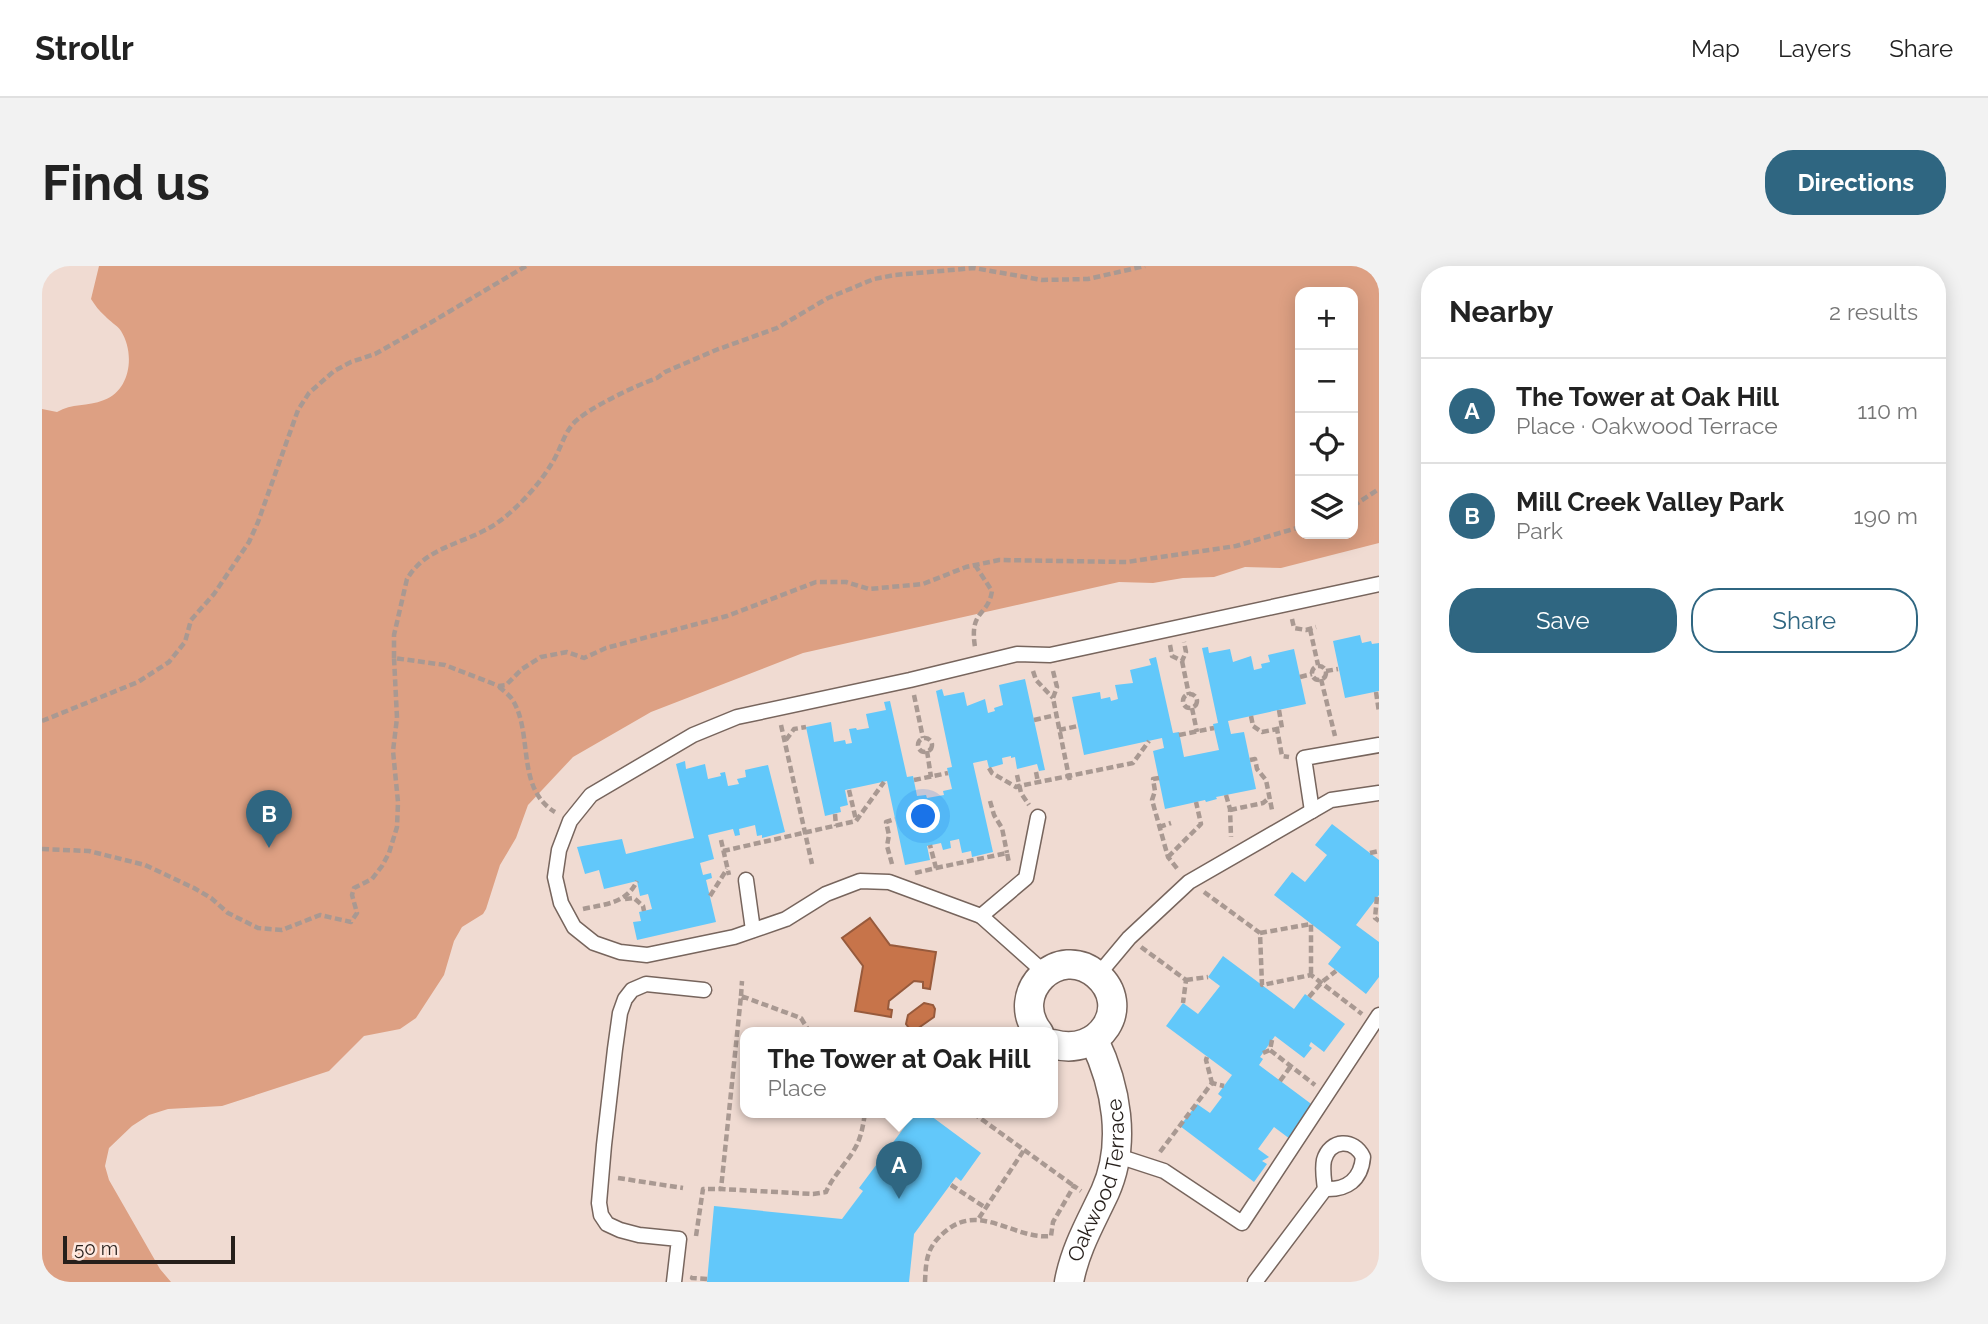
<!DOCTYPE html>
<html lang="en">
<head>
<meta charset="utf-8">
<style>
	:root { --surface:#fff; --page:#f2f2f2; --text:#222; --muted:#767676; --line:#e0e0e0; --accent:#2f6681 }
	body { margin:0; font-family:Raleway,sans-serif; background:var(--page); color:var(--text) }
	.controls { position:absolute; right:21px; top:21px; display:grid; overflow:hidden; border-radius:14px; box-shadow:0 4px 18px #0003 }
	.controls button { width:63px; height:63px; display:grid; place-items:center; padding:0; border:0; border-bottom:2px solid var(--line); background:var(--surface); color:var(--text); font:35px sans-serif }
	.scale { position:absolute; left:21px; bottom:18px; width:172px; box-sizing:border-box; padding-left:7px; border:4px solid #261f1b; border-top:0; font-size:19px; line-height:24px; white-space:nowrap; color:#261f1b; -webkit-text-stroke:5px #fee8df; paint-order:stroke }
	.you { position:absolute; left:882px; top:551px; width:24px; height:24px; margin:-18px; border:5px solid #fff; border-radius:50%; background:#1a73e8; box-shadow:0 0 0 10px #1a73e833 }
	.badge { display:grid; place-items:center; width:46px; height:46px; border-radius:50%; background:var(--accent); color:#fff; font-size:23px; font-weight:700 }
	.pin { position:absolute; translate:-50% -58px; filter:drop-shadow(0 2px 4px #0008) }
	.pin::after { content:''; position:absolute; top:37px; width:24px; height:21px; background:inherit; clip-path:polygon(0 0,100% 0,50% 100%) }
	.popup { position:absolute; left:698px; top:761px; width:318px; height:91px; box-sizing:border-box; display:grid; place-content:center; border-radius:14px; background:var(--surface); filter:drop-shadow(0 2px 5px #0005); font-size:23px; white-space:nowrap; color:var(--muted) }
	.popup b { font-size:26px; color:var(--text) }
	.popup::after { content:''; position:absolute; left:50%; top:100%; margin-left:-14px; border:14px solid transparent; border-top-color:var(--surface) }
	.list { margin:0; padding:0; list-style:none }
	h2 { display:flex; justify-content:space-between; align-items:center; height:91px; margin:0; padding:0 28px; font-size:30px }
	h2 small { font-size:23px; font-weight:400; color:var(--muted) }
	.list li { display:grid; grid-template-columns:46px 1fr auto; gap:21px; align-items:center; box-sizing:border-box; height:105px; padding:0 28px; border-top:2px solid var(--line) }
	.list b { display:block; font-size:26px; white-space:nowrap }
	.list p { margin:0; font-size:23px; white-space:nowrap; color:var(--muted) }
	.list em { font-size:23px; font-style:normal; color:var(--muted) }
	.actions { display:flex; gap:14px; padding:21px 28px }
	.actions a { flex:1; padding:16px 0; border:2px solid var(--accent); border-radius:28px; text-align:center; font-size:24px; color:var(--accent) }
	.actions .main { background:var(--accent); color:#fff }
	.icon { flex:none; width:38px; height:38px; fill:none; stroke:currentColor; stroke-width:2; stroke-linecap:round; stroke-linejoin:round }
	.map { position:relative; flex:none; width:1337px; height:1016px; overflow:hidden; border-radius:28px }
	header { display:flex; align-items:center; gap:42px; box-sizing:border-box; height:98px; padding:0 35px; background:var(--surface); border-bottom:2px solid var(--line) }
	header strong { font-size:33px }
	nav { display:flex; gap:38px; margin-inline-start:auto; font-size:24px }
	.intro { display:flex; align-items:center; justify-content:space-between; box-sizing:border-box; height:168px; padding:0 42px }
	h1 { margin:0; font-size:49px }
	.button { padding:18px 32px; border-radius:28px; background:var(--accent); color:#fff; font-size:24px; font-weight:700 }
	main { display:flex; gap:42px; padding:0 42px }
	aside { flex:1; background:var(--surface); border-radius:28px; box-shadow:0 4px 18px #0003 }
	.map>svg:first-child { display:block }
	.green { fill:#dda083; fill-rule:evenodd }
	.water { fill:#c7744a; stroke:#975a3c; stroke-width:2 }
	.building { fill:#62c8fa }
	.lines { fill:none; stroke-linecap:round; stroke-linejoin:round }
	.lane-casing { stroke:#77655d; stroke-width:17 }
	.street-casing { stroke:#77655d; stroke-width:31 }
	.path { stroke:#a99992; stroke-width:4.5; stroke-dasharray:7 3.5; stroke-linecap:butt }
	.lane { stroke:#fff; stroke-width:14 }
	.street { stroke:#fff; stroke-width:28 }
	.labels { text-anchor:middle; stroke-width:5; stroke-linejoin:round; paint-order:stroke }
	.street-label { font-size:21px; fill:#261f1b; stroke:#fee8df }
</style>
</head>
<body>
<header>
<strong>Strollr</strong>
<nav><a>Map</a><a>Layers</a><a>Share</a></nav>
</header>
<div class="intro"><h1>Find us</h1><a class="button">Directions</a></div>
<main>
<div class="map">
<svg width="1337" height="1016" viewBox="0 0 1337 1016">
	<rect width="100%" height="100%" fill="#f0dbd2"/>
	<path class="green" d="M57,0H1337V277L1239,302L1203,301L1172,311L1141,312L1111,317L1077,316L761,387L609,446L531,491L486,539L474,572L458,599L444,643L441,648L420,661L412,675L402,709L374,752L358,763L322,770L287,805L180,840L126,843L107,849L90,860L67,882L63,900L67,914L118,1003L129,1016H0V143L15,146C30,137 45,141 62,134C89,124 93,87 79,65C75,59 67,55 63,50C57,45 53,39 49,33ZM1311,26V268H1258V26Z"/>
	<g class="water">
		<path d="M828,652L848,679L894,686L888,723L881,722V716L872,715L847,735L846,743L850,744L849,751L813,745L821,700L800,672Z"/>
		<path d="M882,737L891,739L893,743L892,751L875,763L867,762L864,758L866,749Z"/>
	</g>
	<g class="building">
		<path d="M1318,369L1320,377L1329,375L1330,378L1337,377V425L1303,432L1291,375Z"/>
		<path d="M1166,381L1167,387L1188,383L1191,396L1209,390L1212,404L1220,402L1219,398L1228,396L1226,389L1252,383L1264,438L1186,455L1189,468L1202,466L1214,523L1174,531L1175,533L1164,536L1163,534L1123,543L1111,485L1122,482L1120,472L1042,489L1030,431L1058,426L1059,433L1068,431L1069,435L1076,433L1073,419L1091,417L1088,404L1109,399L1107,393L1114,391L1131,467L1137,466L1142,491L1177,484L1171,458L1176,457L1160,382Z"/>
		<path d="M983,413L1003,504L997,505L995,498L975,503L973,491L969,492V490L960,492L961,498L947,502L945,494L931,497L951,586L930,591L929,585L920,587L917,573L908,575L909,582L901,584L899,577L885,580L888,594L863,599L845,515L803,524L806,539L798,541L799,546L783,550L764,461L789,456L792,476L803,474L804,478L810,477L807,463L814,462L815,464L827,462L824,448L844,444L842,436L848,435L865,511L871,510L875,530L884,529L885,532L902,529L901,525L910,523L905,502L910,501L894,425L900,423L902,430L922,426L925,440L943,433L946,447L953,445L952,442L961,439L957,419Z"/>
		<path d="M643,495L644,503L663,498L666,513L679,510L678,507L683,506L686,520L697,518L695,513L704,511L703,504L726,499L743,566L720,572V569L715,570L713,559L697,563L698,569L693,570L691,563L666,569L672,593L658,597L661,609L669,607L670,612L664,614L674,656L595,674L591,656L599,655L597,646L610,643L606,628L598,630L595,615L562,623L557,604L543,608L535,581L580,573L584,588L652,572L634,498Z"/>
		<path d="M1290,558L1337,594V629L1314,659L1337,676V711L1324,728L1286,698L1299,681L1232,629L1250,606L1263,616L1285,589L1273,579Z"/>
		<path d="M1181,690L1252,743L1263,728L1303,758L1282,786L1269,776L1267,780L1270,782L1262,792L1233,770L1218,791L1221,793L1217,799L1272,840L1248,873L1232,861L1216,883L1227,891L1220,895L1225,898L1212,916L1138,860L1155,838L1168,847L1180,831L1176,828L1190,809L1124,760L1141,737L1156,748L1178,720L1166,711Z"/>
		<path d="M873,847H885L939,887L919,915L914,911L872,968L867,1016H665L672,940L800,953L821,925L817,922Z"/>
	</g>
	<g class="lines">
		<g class="lane-casing">
			<g id="lane">
				<path d="M1270,545L1262,492L1337,479"/>
				<path d="M996,551L984,612L939,650L847,616L818,615L784,628L744,653L692,671L605,689L578,686L552,677L532,661L519,637L513,611L517,584L528,555L549,529L651,469L695,451L868,414L975,388L1008,389L1337,318"/>
				<path d="M704,614L711,664"/>
				<path d="M939,650L1003,707"/>
				<path d="M1056,709L1087,672L1147,616L1289,534L1337,527"/>
				<path d="M1073,889L1122,905L1200,957L1337,749"/>
				<path d="M632,1016L637,973L597,969L578,964L565,958L559,949L557,937L562,879L573,783L578,747L583,733L590,724L604,718L662,724"/>
				<path d="M1213,1016L1283,923C1282,914 1280,904 1282,894C1288,873 1312,872 1321,891C1319,914 1305,924 1283,923"/>
			</g>
		</g>
		<g class="street-casing">
			<g id="street">
				<path d="M997,767C965,727 1017,676 1055,709C1091,740 1058,792 1011,778"/>
				<path id="s1" d="M1027,1016C1033,983 1049,956 1063,926C1085,877 1074,820 1052,774"/>
			</g>
		</g>
		<g class="path">
			<path d="M1311,240L1337,223"/>
			<path d="M933,299L950,325C946,351 927,343 933,381"/>
			<path d="M1250,353L1252,362L1264,364L1274,361"/>
			<path d="M1268,363L1276,399"/>
			<path d="M1128,379L1130,390L1140,395L1144,386L1142,376"/>
			<path d="M352,392V369L365,313C385,279 425,278 455,257C476,242 497,219 510,197C518,185 521,170 530,159C543,143 595,119 615,112L623,106L674,84L735,62L786,32L832,13L853,9L932,2L1000,14L1046,13L1103,0"/>
			<path d="M1140,395L1147,429"/>
			<circle cx="1277" cy="407" r="7"/>
			<path d="M991,405L994,414L1011,432"/>
			<path d="M1011,405L1015,421L1011,432L1028,516"/>
			<path d="M1284,405L1296,403"/>
			<path d="M1258,411L1270,408"/>
			<path d="M1279,413L1293,470"/>
			<path d="M457,421C461,424 467,429 470,433C492,467 473,522 513,546"/>
			<path d="M1334,426L1337,446"/>
			<circle cx="1148" cy="435" r="7"/>
			<path d="M872,429L881,472"/>
			<path d="M1150,442L1155,466"/>
			<path d="M1237,444L1240,462L1235,463L1240,490L1247,491"/>
			<path d="M1209,450L1211,460L1220,466L1235,463"/>
			<path d="M992,454L1014,449"/>
			<path d="M0,455L96,416L127,396L143,376L149,354L172,328L207,276L216,256L256,144L267,127L292,105L309,96L333,88L388,57L484,0"/>
			<path d="M739,459L770,598"/>
			<path d="M1017,464L1036,460"/>
			<path d="M1137,469L1172,462"/>
			<circle cx="883" cy="479" r="7"/>
			<path d="M744,474L752,463L764,461"/>
			<path d="M885,485L889,511"/>
			<path d="M1208,494L1213,493L1215,503L1224,514L1230,544"/>
			<path d="M947,502L950,507L974,521L977,520L1091,497L1107,475"/>
			<path d="M994,506L996,516"/>
			<path d="M975,509L979,527L987,539"/>
			<path d="M1117,512L1111,513L1113,525L1110,534L1126,591L1137,605"/>
			<path d="M872,514L906,507"/>
			<path d="M807,524L814,554"/>
			<path d="M1184,529L1188,543L1189,571"/>
			<path d="M948,535L952,549L960,562L965,587"/>
			<path d="M1188,544L1221,537L1227,532"/>
			<path d="M793,548L794,560"/>
			<path d="M1117,561L1129,557"/>
			<path d="M679,574L687,609"/>
			<path d="M0,583L47,585L103,599L152,622L169,632L186,647L216,662L240,664L278,649L309,656L315,647L310,629L312,622L330,613L340,600L347,587L355,561L356,536L351,485L355,452L352,392L403,399L457,420L464,419L480,403L499,391L525,386L542,392L564,382L685,350L774,316H804L827,323L881,318L924,301L957,294L1085,296L1194,280L1258,261"/>
			<path d="M681,585L814,555L842,516"/>
			<path d="M1328,587L1337,585"/>
			<path d="M1126,591L1159,558L1154,536"/>
			<path d="M850,598L845,580L847,569L844,556L853,553"/>
			<path d="M894,602L965,587L967,597"/>
			<path d="M873,607L894,602L888,579"/>
			<path d="M1162,626L1218,667L1220,719L1269,709L1320,748"/>
			<path d="M668,630L685,603"/>
			<path d="M1335,631L1333,652L1337,655"/>
			<path d="M583,633L592,632L601,640L602,645"/>
			<path d="M541,643C563,638 584,638 595,615"/>
			<path d="M1218,667L1269,658V709"/>
			<path d="M1099,681L1144,714L1141,737"/>
			<path d="M1144,714L1166,711"/>
			<path d="M699,730L700,715"/>
			<path d="M1267,731L1280,716L1294,705"/>
			<path d="M768,767L759,752L699,730L679,923L771,928L784,926C791,910 803,899 812,884C819,873 821,860 823,847"/>
			<path d="M1230,774L1228,784L1273,819"/>
			<path d="M1221,787L1228,784"/>
			<path d="M1165,791L1164,794L1170,817"/>
			<path d="M1238,815L1249,800"/>
			<path d="M931,847L1032,920"/>
			<path d="M1118,886L1170,817L1182,820"/>
			<path d="M576,912L641,922"/>
			<path d="M909,919L944,942"/>
			<path d="M937,952L982,884"/>
			<path d="M654,970L661,923H679"/>
			<path d="M651,1010L650,1012L665,1013"/>
			<path d="M883,1016C884,992 885,980 905,964C939,937 973,974 1009,970L1011,956L1032,920L1039,925"/>
		</g>
		<use href="#lane" class="lane"/>
		<use href="#street" class="street"/>
	</g>
	<g class="labels">
		<g class="street-label">
			<text dy="7" stroke="none"><textPath href="#s1" startOffset="107">Oakwood Terrace</textPath></text>
		</g>
	</g>
</svg>
<div class="controls">
<button>+</button>
<button>−</button>
<button><svg class="icon" aria-label="locate" viewBox="0 0 24 24"><circle cx="12" cy="12" r="6"/><path d="M12 2v4M12 18v4M2 12h4M18 12h4"/></svg></button>
<button><svg class="icon" aria-label="layers" viewBox="0 0 24 24"><path d="M12 4l9 5-9 5-9-5zM3 14l9 5 9-5"/></svg></button>
</div>
<div class="scale">50 m</div>
<div class="you"></div>
<div class="pin badge" style="left:857px;top:933px">A</div>
<div class="popup"><b>The Tower at Oak Hill</b>Place</div>
<div class="pin badge" style="left:227px;top:582px">B</div>
</div>
<aside>
<h2>Nearby<small>2 results</small></h2>
<ul class="list">
<li><span class="badge">A</span><div><b>The Tower at Oak Hill</b><p>Place · Oakwood Terrace</p></div><em>110 m</em></li>
<li><span class="badge">B</span><div><b>Mill Creek Valley Park</b><p>Park</p></div><em>190 m</em></li>
</ul>
<div class="actions"><a class="main">Save</a><a>Share</a></div>
</aside>
</main>
</body>
</html>
